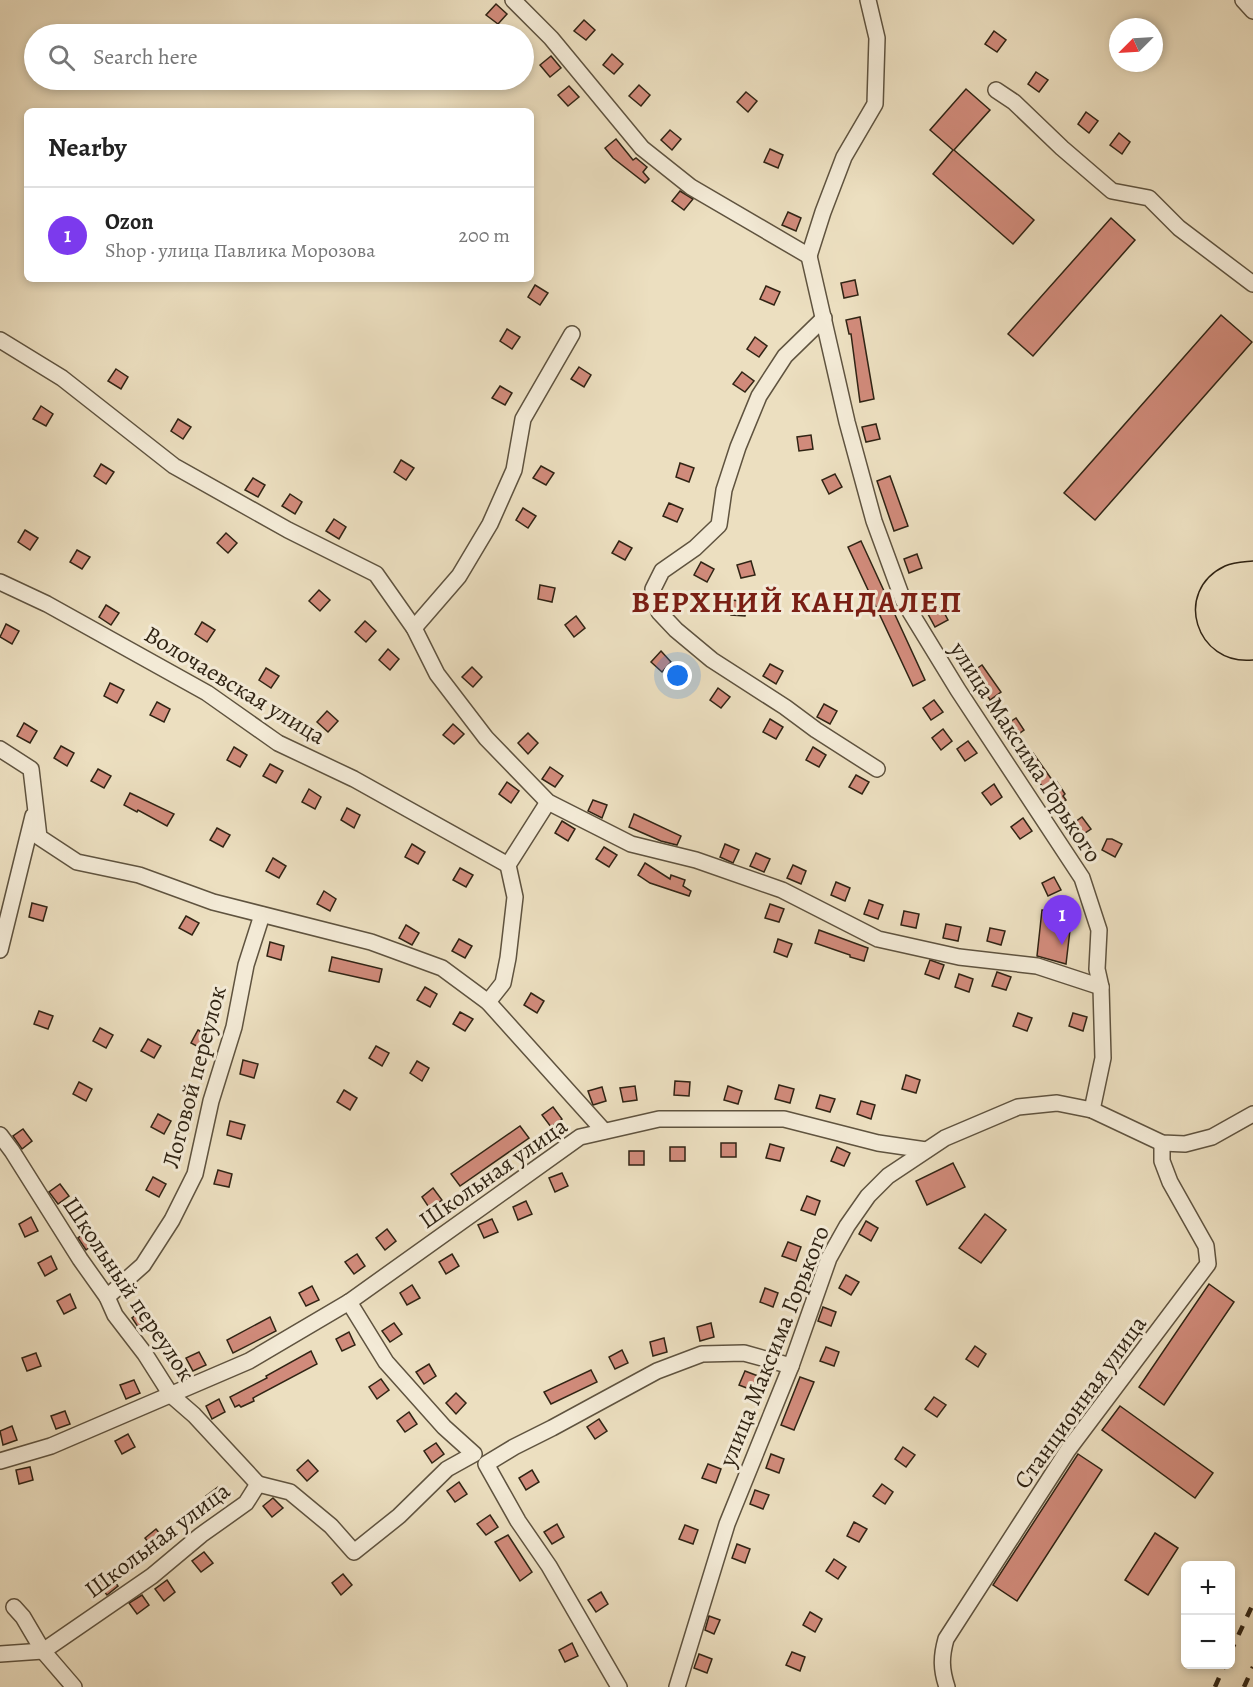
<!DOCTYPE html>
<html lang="en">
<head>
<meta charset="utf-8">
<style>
	:root { --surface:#fff; --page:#f2f2f2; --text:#222; --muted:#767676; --line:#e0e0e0; --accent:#7c3aed }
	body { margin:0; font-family:Alegreya,serif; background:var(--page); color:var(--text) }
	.controls { position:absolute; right:18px; bottom:18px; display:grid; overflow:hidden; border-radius:9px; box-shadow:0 3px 9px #0003 }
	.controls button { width:54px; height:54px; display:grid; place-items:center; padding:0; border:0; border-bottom:2px solid var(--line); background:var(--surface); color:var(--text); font:30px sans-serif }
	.compass { position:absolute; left:1109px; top:18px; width:54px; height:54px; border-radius:50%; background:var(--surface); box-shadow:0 3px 9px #0003; rotate:246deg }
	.you { position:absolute; left:678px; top:676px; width:21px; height:21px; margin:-15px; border:4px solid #fff; border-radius:50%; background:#1a73e8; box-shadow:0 0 0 9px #1a73e833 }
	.badge { display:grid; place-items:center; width:39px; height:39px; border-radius:50%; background:var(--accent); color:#fff; font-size:20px; font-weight:700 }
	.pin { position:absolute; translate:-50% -50px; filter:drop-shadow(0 2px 3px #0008) }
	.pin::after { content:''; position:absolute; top:32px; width:21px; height:18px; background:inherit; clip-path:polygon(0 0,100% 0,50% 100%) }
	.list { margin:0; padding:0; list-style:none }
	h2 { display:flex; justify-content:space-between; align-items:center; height:78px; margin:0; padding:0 24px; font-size:26px }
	h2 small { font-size:20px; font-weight:400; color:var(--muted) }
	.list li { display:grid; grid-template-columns:39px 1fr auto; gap:18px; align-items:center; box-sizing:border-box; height:96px; padding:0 24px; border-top:2px solid var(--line) }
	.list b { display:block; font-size:22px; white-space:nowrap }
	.list p { margin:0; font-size:20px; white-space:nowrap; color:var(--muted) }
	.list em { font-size:20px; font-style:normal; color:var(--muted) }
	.icon { flex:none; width:33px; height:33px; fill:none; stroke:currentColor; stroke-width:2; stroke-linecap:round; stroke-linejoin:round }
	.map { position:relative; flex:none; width:1253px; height:1687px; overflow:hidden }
	.search { position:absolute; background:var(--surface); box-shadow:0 3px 9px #0003; left:24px; top:24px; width:510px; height:66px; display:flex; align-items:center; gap:15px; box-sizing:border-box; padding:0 21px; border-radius:33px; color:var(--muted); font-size:22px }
	.panel { position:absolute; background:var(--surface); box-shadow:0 3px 9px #0003; left:24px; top:108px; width:510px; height:174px; border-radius:9px }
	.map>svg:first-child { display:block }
	.building { fill:#d18b7b; stroke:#302414; stroke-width:1.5 }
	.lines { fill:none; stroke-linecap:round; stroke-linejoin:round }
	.minor-casing { stroke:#5f533f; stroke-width:18 }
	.minor { stroke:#f3ead6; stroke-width:15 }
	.tram { stroke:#302414; stroke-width:1.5 }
	.rail { stroke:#302414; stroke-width:4.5; stroke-dasharray:10 10; stroke-linecap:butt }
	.labels { text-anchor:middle; stroke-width:6; stroke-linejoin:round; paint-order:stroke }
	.street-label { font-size:24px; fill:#302414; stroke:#f3ead6 }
	.district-label { font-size:30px; font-weight:bold; letter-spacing:1.5px; fill:#7a1f14; stroke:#f3ead6 }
</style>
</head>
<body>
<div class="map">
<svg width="1253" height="1687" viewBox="0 0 1253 1687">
	<rect width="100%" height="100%" fill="#ecdfc0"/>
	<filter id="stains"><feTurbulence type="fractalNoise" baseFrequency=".00333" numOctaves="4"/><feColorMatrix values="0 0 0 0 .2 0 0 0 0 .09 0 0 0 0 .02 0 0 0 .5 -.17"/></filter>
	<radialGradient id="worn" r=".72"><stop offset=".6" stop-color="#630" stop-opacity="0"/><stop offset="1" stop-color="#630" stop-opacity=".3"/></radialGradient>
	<g class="building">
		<path d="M496,4L507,14L498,24L486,15Z"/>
		<path d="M584,20L595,30L586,40L574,31Z"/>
		<path d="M994,31L1006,40L997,52L985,44Z"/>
		<path d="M612,54L623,64L614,74L603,65Z"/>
		<path d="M551,56L561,68L550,77L540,65Z"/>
		<path d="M1036,72L1048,80L1039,92L1028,84Z"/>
		<path d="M639,85L650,95L641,106L629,96Z"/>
		<path d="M569,86L579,97L568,106L558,95Z"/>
		<path d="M966,89L990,110L954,150L1034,220L1013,244L933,174L953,150L930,130Z"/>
		<path d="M746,92L757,101L748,112L737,102Z"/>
		<path d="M1086,112L1098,121L1089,133L1078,124Z"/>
		<path d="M670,130L681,139L672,150L661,140Z"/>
		<path d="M1119,133L1130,142L1122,154L1110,145Z"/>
		<path d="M616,139L633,160L636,158L647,167L643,172L649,179L645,183L613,158L605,148Z"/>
		<path d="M770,149L783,155L778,168L764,162Z"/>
		<path d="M680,191L693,199L684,210L672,201Z"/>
		<path d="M788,212L801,218L796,231L782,225Z"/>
		<path d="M1111,218L1135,240L1033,356L1008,334Z"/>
		<path d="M855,280L858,295L844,298L841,283Z"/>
		<path d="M535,285L548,293L540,305L528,297Z"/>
		<path d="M766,286L780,292L774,305L760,299Z"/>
		<path d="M1221,315L1252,342L1095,520L1064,493Z"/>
		<path d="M860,317L874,399L860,402L851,334H849L846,320Z"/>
		<path d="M507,329L520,337L512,349L500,341Z"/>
		<path d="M755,337L767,346L759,357L747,349Z"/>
		<path d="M579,367L591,375L584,387L571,379Z"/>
		<path d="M116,369L128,377L121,389L108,381Z"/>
		<path d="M742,372L754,381L745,392L733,384Z"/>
		<path d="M500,386L512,393L505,405L492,398Z"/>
		<path d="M41,406L53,414L46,426L33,419Z"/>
		<path d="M178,419L191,427L183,439L171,431Z"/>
		<path d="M876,424L880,439L866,442L862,427Z"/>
		<path d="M811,435L813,449L799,451L797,437Z"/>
		<path d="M401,460L414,468L406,480L394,472Z"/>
		<path d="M680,463L694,468L689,482L676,477Z"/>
		<path d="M101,464L114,472L106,484L94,476Z"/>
		<path d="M541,466L554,473L546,485L533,478Z"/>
		<path d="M835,474L842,487L829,494L822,480Z"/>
		<path d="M890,476L908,526L894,531L877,481Z"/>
		<path d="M253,478L265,485L258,497L245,490Z"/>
		<path d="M290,494L302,502L295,514L282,506Z"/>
		<path d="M669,503L683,509L677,522L663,516Z"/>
		<path d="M523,508L536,516L528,528L516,520Z"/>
		<path d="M334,519L346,527L339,539L326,531Z"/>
		<path d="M25,530L38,538L30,550L18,542Z"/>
		<path d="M226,533L237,543L228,553L217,543Z"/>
		<path d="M619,541L632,548L625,560L612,553Z"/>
		<path d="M861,541L925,680L913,686L848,547Z"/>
		<path d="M77,550L90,557L82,569L70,562Z"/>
		<path d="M917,554L922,568L909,573L904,559Z"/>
		<path d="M751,561L755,575L741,578L737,565Z"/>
		<path d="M701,562L714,569L707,582L694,575Z"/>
		<path d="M540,585L555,588L552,602L538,599Z"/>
		<path d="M319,590L330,600L320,611L309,601Z"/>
		<path d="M732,600L747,602L745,616L731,615Z"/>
		<path d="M106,605L119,613L111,625L99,617Z"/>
		<path d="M941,607L948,620L935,627L928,614Z"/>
		<path d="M576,616L585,628L574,637L565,625Z"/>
		<path d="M365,621L376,631L366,642L355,632Z"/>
		<path d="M202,622L215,630L207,642L195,634Z"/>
		<path d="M6,624L19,631L12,644L0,637Z"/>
		<path d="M388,649L399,659L390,670L379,660Z"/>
		<path d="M661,651L671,662L662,672L651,662Z"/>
		<path d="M770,664L783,671L776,684L763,676Z"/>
		<path d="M982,665L1001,692L990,700L972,672Z"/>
		<path d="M472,667L482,677L473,687L462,677Z"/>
		<path d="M266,668L279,676L271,688L259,680Z"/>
		<path d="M110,683L124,690L117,703L104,696Z"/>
		<path d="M718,688L730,697L721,708L710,700Z"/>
		<path d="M934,700L943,712L931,720L923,708Z"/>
		<path d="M157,702L170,709L164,722L150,715Z"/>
		<path d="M824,704L837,711L830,724L817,717Z"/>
		<path d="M327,711L338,721L328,732L317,722Z"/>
		<path d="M1016,718L1024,730L1013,738L1004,726Z"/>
		<path d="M770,719L783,727L776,739L763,732Z"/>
		<path d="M24,723L37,731L30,743L17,736Z"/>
		<path d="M453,724L464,734L454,744L443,735Z"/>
		<path d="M943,729L952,741L941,750L932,738Z"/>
		<path d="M528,733L538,743L528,754L518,743Z"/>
		<path d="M968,741L977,753L965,761L957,749Z"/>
		<path d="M61,746L74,753L67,766L54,758Z"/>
		<path d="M234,747L247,755L240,767L227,760Z"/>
		<path d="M813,747L826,755L819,767L806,760Z"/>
		<path d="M1033,753L1055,784L1057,782L1065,794L1063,796L1066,800L1056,806L1032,772L1030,773L1021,761Z"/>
		<path d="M270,764L283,771L276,783L263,776Z"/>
		<path d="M550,767L563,776L555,787L542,779Z"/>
		<path d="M98,769L111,776L104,788L91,781Z"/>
		<path d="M856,775L869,782L862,794L849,787Z"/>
		<path d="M507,782L519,791L511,803L499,794Z"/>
		<path d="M994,784L1002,797L991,805L982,793Z"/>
		<path d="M309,789L321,797L315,809L302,802Z"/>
		<path d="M130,793L174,814L167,826L138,810L137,812L124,805Z"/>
		<path d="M593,800L607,805L602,818L588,811Z"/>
		<path d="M347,808L360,815L354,828L341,820Z"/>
		<path d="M634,814L681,836L677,845L661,841L629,827Z"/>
		<path d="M1082,817L1091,829L1079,837L1071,825Z"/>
		<path d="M1023,818L1032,831L1020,839L1011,827Z"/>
		<path d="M562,821L575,829L568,841L555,833Z"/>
		<path d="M217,828L230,835L223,847L210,840Z"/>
		<path d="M1107,839H1112L1122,844L1115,857L1102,850Z"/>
		<path d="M412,844L425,852L418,864L405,857Z"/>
		<path d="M725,844L739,850L733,863L720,857Z"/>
		<path d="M604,847L617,855L609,867L596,859Z"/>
		<path d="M756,853L770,859L764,872L750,866Z"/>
		<path d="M273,858L286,866L279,878L266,871Z"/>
		<path d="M645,863L670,879L671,875L685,880L683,886L691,891L689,896L650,883L638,875Z"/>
		<path d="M793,865L806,871L801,884L787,878Z"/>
		<path d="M460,868L473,875L466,887L453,880Z"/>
		<path d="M1054,877L1061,890L1048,896L1042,883Z"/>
		<path d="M836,882L850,888L845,901L831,895Z"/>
		<path d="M324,891L336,899L330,911L317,904Z"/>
		<path d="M869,900L883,905L878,919L864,914Z"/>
		<path d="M32,903L47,907L43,921L29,917Z"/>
		<path d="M770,904L784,909L779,922L765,918Z"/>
		<path d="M1042,910L1072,913L1066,964L1037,956Z"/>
		<path d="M904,911L919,914L916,928L901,925Z"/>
		<path d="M186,916L199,923L192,935L179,928Z"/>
		<path d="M946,924L961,927L958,941L943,938Z"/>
		<path d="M406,925L419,933L412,945L399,938Z"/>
		<path d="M990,928L1005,931L1001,945L987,941Z"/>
		<path d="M819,930L868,948L864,961L850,957V955L815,943Z"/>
		<path d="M459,939L472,946L465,958L452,951Z"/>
		<path d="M778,939L792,944L787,957L774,952Z"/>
		<path d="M270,942L284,946L281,960L267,956Z"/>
		<path d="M332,957L382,969L379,982L329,971Z"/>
		<path d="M930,960L944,965L939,979L925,974Z"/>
		<path d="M997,972L1011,977L1006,990L992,986Z"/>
		<path d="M959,974L973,979L969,992L955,987Z"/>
		<path d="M425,987L437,994L430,1007L417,1000Z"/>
		<path d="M531,993L544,1001L537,1013L524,1005Z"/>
		<path d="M39,1011L53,1016L48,1029L34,1024Z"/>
		<path d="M460,1012L473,1019L465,1031L453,1024Z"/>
		<path d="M1018,1013L1032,1018L1027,1031L1013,1026Z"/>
		<path d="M1073,1013L1087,1017L1083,1031L1069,1026Z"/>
		<path d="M100,1028L113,1035L106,1048L93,1041Z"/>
		<path d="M198,1030L211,1037L204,1050L191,1043Z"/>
		<path d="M148,1039L161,1046L154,1058L141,1051Z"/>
		<path d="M376,1046L389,1053L382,1066L369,1058Z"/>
		<path d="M243,1060L258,1064L254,1078L240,1074Z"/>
		<path d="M417,1061L429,1068L422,1081L410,1073Z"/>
		<path d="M906,1075L920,1080L916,1093L902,1089Z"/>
		<path d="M675,1081L690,1082L689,1096L674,1095Z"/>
		<path d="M79,1082L92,1089L86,1101L73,1094Z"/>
		<path d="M779,1085L794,1089L790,1103L775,1099Z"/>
		<path d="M635,1086L637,1100L623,1102L620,1088Z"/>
		<path d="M728,1086L742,1091L738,1104L724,1100Z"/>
		<path d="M602,1087L606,1101L593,1105L588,1091Z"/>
		<path d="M344,1090L357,1098L350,1110L337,1102Z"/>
		<path d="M820,1095L835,1099L830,1112L816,1108Z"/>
		<path d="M861,1101L875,1105L871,1119L857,1114Z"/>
		<path d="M553,1107L562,1119L551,1127L542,1115Z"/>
		<path d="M158,1114L171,1121L164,1134L151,1127Z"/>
		<path d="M230,1121L245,1125L241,1139L227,1135Z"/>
		<path d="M520,1126L529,1138L460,1186L451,1174Z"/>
		<path d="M23,1129L32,1141L22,1149L13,1136Z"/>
		<rect x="721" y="1143" width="15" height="14"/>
		<path d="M770,1144L784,1148L780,1161L766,1158Z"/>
		<rect x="670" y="1147" width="15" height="14"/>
		<path d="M837,1147L850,1153L844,1166L831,1161Z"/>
		<rect x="629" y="1151" width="15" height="14"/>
		<path d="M953,1163L965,1187L927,1205L916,1181Z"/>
		<path d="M218,1170L232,1174L229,1187L214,1184Z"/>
		<path d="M562,1173L568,1186L555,1192L549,1178Z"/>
		<path d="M153,1177L166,1184L159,1197L146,1190Z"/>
		<path d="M60,1184L69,1196L58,1204L49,1192Z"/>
		<path d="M433,1188L442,1200L430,1209L422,1197Z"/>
		<path d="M807,1196L820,1201L815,1215L801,1210Z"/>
		<path d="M526,1201L532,1214L518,1220L513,1207Z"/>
		<path d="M985,1214L1006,1230L981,1263L959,1248Z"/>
		<path d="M31,1217L38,1231L25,1237L19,1224Z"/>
		<path d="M492,1219L498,1232L484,1238L478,1225Z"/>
		<path d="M866,1221L878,1228L871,1241L859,1234Z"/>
		<path d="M387,1229L396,1241L385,1250L376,1238Z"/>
		<path d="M87,1231L96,1242L86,1250L78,1238Z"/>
		<path d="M788,1242L801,1247L796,1261L782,1256Z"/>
		<path d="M357,1254L365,1266L354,1274L345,1262Z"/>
		<path d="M452,1254L459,1266L446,1274L439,1262Z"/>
		<path d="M51,1256L57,1269L45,1276L38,1263Z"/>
		<path d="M846,1275L859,1282L851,1295L839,1288Z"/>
		<path d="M1209,1284L1234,1302L1164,1405L1139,1387Z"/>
		<path d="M412,1285L420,1298L407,1305L400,1293Z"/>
		<path d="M312,1286L319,1300L306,1306L299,1293Z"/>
		<path d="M765,1288L778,1293L773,1307L760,1302Z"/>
		<path d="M70,1294L76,1308L64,1314L57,1301Z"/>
		<path d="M823,1307L836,1312L831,1326L818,1321Z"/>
		<path d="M143,1309L152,1321L140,1330L132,1318Z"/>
		<path d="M270,1317L276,1331L233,1353L227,1340Z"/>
		<path d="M394,1323L402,1334L390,1342L382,1331Z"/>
		<path d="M711,1323L714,1337L700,1341L697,1327Z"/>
		<path d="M349,1332L355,1345L342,1351L336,1339Z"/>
		<path d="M664,1338L667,1352L653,1356L650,1342Z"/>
		<path d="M975,1346L986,1354L978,1367L966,1359Z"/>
		<path d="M826,1347L839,1352L834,1366L820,1361Z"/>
		<path d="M622,1350L628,1363L615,1369L609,1357Z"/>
		<path d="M311,1351L317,1364L253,1398L254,1401L241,1407L239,1405L235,1407L230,1397L267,1378L266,1376Z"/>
		<path d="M199,1352L206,1365L193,1371L186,1358Z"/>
		<path d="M36,1353L41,1366L27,1371L22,1358Z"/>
		<path d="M429,1364L436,1376L424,1384L416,1372Z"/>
		<path d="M591,1370L597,1382L551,1404L544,1392Z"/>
		<path d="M745,1371L758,1376L752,1390L739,1385Z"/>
		<path d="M800,1377L814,1382L794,1430L781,1425Z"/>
		<path d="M381,1379L389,1390L377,1399L369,1387Z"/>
		<path d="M134,1380L140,1393L126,1399L120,1385Z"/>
		<path d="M456,1393L466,1403L456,1414L446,1403Z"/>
		<path d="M934,1397L946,1405L937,1417L925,1409Z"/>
		<path d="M219,1399L225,1412L212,1419L206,1406Z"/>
		<path d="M1120,1406L1213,1473L1195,1498L1102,1430Z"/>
		<path d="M65,1411L70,1424L56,1429L51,1416Z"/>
		<path d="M409,1412L417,1424L405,1432L397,1421Z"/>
		<path d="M599,1419L607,1431L595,1439L587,1427Z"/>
		<path d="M12,1426L17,1440L3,1445L0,1431Z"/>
		<path d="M128,1434L135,1447L122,1454L115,1441Z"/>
		<path d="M436,1443L444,1454L432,1463L424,1451Z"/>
		<path d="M903,1447L915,1455L906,1467L895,1459Z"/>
		<path d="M771,1454L784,1459L779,1473L766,1468Z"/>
		<path d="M1078,1454L1102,1470L1017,1601L993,1585Z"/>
		<path d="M308,1460L318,1471L307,1481L297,1470Z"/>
		<path d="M708,1464L721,1469L716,1483L702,1478Z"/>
		<path d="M30,1467L33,1480L19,1484L16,1470Z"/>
		<path d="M532,1470L539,1482L526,1490L519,1478Z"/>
		<path d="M459,1482L467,1494L455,1502L447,1491Z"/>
		<path d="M882,1484L893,1492L885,1504L873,1496Z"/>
		<path d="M218,1487L227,1498L215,1507L206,1496Z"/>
		<path d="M755,1490L769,1495L763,1509L750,1504Z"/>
		<path d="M273,1498L283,1508L272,1517L263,1506Z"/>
		<path d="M490,1515L498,1527L486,1535L477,1524Z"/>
		<path d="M854,1522L867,1529L859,1542L847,1536Z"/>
		<path d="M557,1524L564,1537L552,1544L544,1532Z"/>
		<path d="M685,1525L698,1530L693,1544L679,1539Z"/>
		<path d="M156,1529L165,1540L154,1549L145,1538Z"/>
		<path d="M1155,1533L1178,1548L1148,1595L1125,1580Z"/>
		<path d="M508,1535L532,1572L520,1581L495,1542Z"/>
		<path d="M737,1544L750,1549L745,1563L732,1558Z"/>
		<path d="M204,1552L213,1563L201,1572L192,1561Z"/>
		<path d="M834,1559L846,1567L838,1579L826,1571Z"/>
		<path d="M343,1574L352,1585L341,1595L332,1583Z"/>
		<path d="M110,1575L118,1586L107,1595L98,1584Z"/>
		<path d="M167,1580L175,1592L164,1601L155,1589Z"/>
		<path d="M601,1592L608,1604L596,1612L588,1600Z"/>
		<path d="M142,1595L149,1605L137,1614L129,1603Z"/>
		<path d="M810,1612L822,1619L815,1632L803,1625Z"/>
		<path d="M709,1616L720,1620L714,1634L705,1630Z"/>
		<path d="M572,1643L578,1656L565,1662L559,1650Z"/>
		<path d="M792,1652L805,1657L800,1671L786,1665Z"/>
		<path d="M699,1654L712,1659L707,1673L694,1668Z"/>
	</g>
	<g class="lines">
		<g class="minor-casing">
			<g id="minor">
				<path d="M513,0L551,38L642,148L691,187L809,256"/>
				<path d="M1243,0L1253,11"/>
				<path d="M996,90L1014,102L1062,148L1112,191L1149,198L1179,228L1253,284"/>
				<path d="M809,256L847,422L874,521L903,600L958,690L1082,878L1099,930L1097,969L1101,987L1103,1058L1092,1110"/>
				<path d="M809,256L823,212L844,157L875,104L877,38L868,0"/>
				<path d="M824,318L785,356L759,396L738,447L724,490L719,525L695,548L662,571L653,589L659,612L676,630L712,660L785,707L816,730L877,769"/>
				<path d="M0,340L62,378L174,466L288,530L376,574L414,628L437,674L486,738L548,802L631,844L696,860L782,890L878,939L959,957L1037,966L1101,987"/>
				<path d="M0,582L47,604L207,693L278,743L354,779L508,865"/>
				<path d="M414,628L459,576L490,524L514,470L523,419L572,334"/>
				<path d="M0,749L31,769L39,837L77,862L139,875L213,902L371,942L442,968L488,1002L604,1131"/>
				<path d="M0,950L33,816"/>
				<path d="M488,1002L503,983L508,958L515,897L508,865L548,802"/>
				<path d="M0,1135L12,1151L80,1259L107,1297L115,1315L145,1354L171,1395L194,1415L258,1484"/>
				<path d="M107,1297L143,1265L172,1220L195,1174L211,1101L234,1027L246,965L262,915"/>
				<path d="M0,1461L51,1446L249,1361L349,1302L580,1137L659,1119H784L878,1143L926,1150"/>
				<path d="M14,1607L23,1617L43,1651L74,1687"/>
				<path d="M0,1654L43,1651L152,1576L201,1535L246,1503L258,1484L290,1492L331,1526L354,1552L399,1516L447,1469L474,1454L444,1427L386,1362L349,1302"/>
				<path d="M619,1687L549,1566L518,1521L486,1464L514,1447L552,1428L657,1371L702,1354L744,1353L791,1366"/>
				<path d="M677,1687L727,1524L791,1366L829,1258L847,1226L868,1196L888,1176L945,1138L1018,1107L1057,1103L1092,1110L1162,1143L1185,1144L1212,1137L1253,1114"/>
				<path d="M947,1687C941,1669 941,1657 946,1639L1068,1450L1208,1264L1206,1246L1170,1182L1162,1161V1143"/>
			</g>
		</g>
		<use href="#minor" class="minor"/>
		<path class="tram" d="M1253,561C1244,562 1234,562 1225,566C1172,591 1196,666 1253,660"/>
		<g class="rail">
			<path d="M1230,1653L1253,1604"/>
			<path d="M1215,1687L1225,1664"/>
			<path d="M1244,1687L1253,1667"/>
		</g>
	</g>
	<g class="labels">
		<g class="street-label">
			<text transform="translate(235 685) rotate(31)" y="8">Волочаевская улица</text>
			<text transform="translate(1026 752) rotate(57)" y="8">улица Максима Горького</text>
			<text transform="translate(194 1077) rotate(-75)" y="8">Логовой переулок</text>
			<text transform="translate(493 1173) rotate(-35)" y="8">Школьная улица</text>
			<text transform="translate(129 1289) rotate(56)" y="8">Школьный переулок</text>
			<text transform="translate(774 1346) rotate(-68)" y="8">улица Максима Горького</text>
			<text transform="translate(1080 1402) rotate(-54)" y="8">Станционная улица</text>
			<text transform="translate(157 1540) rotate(-37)" y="8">Школьная улица</text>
		</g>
		<g class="district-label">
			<text x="797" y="612">ВЕРХНИЙ КАНДАЛЕП</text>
		</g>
	</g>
	<rect width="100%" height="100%" filter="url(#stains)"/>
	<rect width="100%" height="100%" fill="url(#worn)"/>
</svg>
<div class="controls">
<button>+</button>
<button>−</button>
</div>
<svg class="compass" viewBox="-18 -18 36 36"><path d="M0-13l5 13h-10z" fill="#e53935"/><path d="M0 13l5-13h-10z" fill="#767676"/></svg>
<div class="you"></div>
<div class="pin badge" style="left:1062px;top:945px">1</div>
<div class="search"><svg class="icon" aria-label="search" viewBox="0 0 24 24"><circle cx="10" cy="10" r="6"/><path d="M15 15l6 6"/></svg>Search here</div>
<section class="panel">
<h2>Nearby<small></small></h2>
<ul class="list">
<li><span class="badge">1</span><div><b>Ozon</b><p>Shop · улица Павлика Морозова</p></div><em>200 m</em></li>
</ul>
</section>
</div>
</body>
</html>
